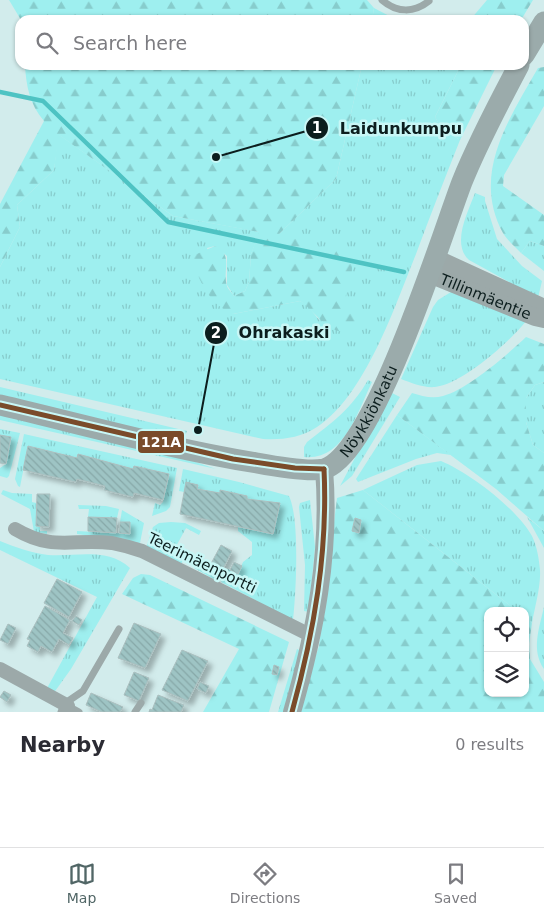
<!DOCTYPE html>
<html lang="en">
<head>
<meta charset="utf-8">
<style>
	:root { --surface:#fff; --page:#f2f2f3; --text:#2b2b33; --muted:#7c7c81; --line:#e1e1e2; --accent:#516666 }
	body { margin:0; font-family:"DejaVu Sans",sans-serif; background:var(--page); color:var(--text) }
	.controls { position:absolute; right:15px; bottom:15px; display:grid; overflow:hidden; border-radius:10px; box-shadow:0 1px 4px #0004 }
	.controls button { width:45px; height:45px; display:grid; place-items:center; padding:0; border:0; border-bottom:1px solid var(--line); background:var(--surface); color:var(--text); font:25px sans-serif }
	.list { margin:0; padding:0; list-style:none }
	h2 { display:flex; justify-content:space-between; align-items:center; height:65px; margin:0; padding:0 20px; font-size:21px }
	h2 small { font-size:16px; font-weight:400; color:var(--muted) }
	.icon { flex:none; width:28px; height:28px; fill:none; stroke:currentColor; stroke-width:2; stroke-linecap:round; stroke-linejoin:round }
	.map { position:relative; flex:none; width:544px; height:712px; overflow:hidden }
	.search { position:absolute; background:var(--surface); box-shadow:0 1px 4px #0004; left:15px; right:15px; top:15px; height:55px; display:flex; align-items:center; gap:12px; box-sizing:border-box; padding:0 18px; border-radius:15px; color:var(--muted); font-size:19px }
	.sheet { height:135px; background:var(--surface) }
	nav { display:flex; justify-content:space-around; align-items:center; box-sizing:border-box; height:70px; border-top:1px solid var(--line); background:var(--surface); font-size:14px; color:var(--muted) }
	nav a { display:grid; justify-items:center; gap:2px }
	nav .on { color:var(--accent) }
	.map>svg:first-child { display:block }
	.grass { fill:url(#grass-tufts) }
	.forest { fill:url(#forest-firs) }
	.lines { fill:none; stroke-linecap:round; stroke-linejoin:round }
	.stream { stroke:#4ec3c3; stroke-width:4.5 }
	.building { fill:url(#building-back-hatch); stroke:#abbfbf; filter:url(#shadow) }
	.service { stroke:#9ca9a9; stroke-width:7 }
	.minor { stroke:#9ca9a9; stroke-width:14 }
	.tertiary { stroke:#9ca9a9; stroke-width:18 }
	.primary { stroke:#9babab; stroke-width:21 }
	.bus-1-casing { stroke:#c8f7f6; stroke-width:9 }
	.bus-1 { stroke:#7a4b2a; stroke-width:5 }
	.labels { text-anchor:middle; stroke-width:5; stroke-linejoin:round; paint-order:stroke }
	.street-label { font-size:15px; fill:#0c1e1e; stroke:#c8f7f6 }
	.leader { fill:none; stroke:#0c1e1e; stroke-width:2 }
	.callout-dot { fill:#0c1e1e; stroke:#c8f7f6; stroke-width:2 }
	.mark-label { font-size:15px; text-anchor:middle; font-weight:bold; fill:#fff }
	.callout-label { font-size:16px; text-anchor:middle; font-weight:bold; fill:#0c1e1e; stroke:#c8f7f6; stroke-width:5; stroke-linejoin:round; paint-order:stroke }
	.line-badge { stroke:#c8f7f6; stroke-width:2 }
	.badge-label { font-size:14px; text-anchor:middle; font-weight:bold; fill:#fff }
</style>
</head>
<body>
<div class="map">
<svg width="544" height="712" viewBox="0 0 544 712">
	<defs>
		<pattern id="grass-tufts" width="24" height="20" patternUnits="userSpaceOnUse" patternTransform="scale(1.25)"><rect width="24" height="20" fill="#9eefef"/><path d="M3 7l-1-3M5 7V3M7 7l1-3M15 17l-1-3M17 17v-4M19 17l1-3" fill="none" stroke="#87cccc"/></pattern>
		<pattern id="forest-firs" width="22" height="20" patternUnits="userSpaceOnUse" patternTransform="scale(1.25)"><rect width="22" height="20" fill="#9eefef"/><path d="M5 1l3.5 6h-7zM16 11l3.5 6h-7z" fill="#87cccc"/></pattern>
		<pattern id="building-back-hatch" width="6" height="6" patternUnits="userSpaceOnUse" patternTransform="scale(1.25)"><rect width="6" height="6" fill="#9ec4c4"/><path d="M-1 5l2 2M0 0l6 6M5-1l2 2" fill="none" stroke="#87a8a8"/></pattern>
		<filter id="shadow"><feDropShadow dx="4.5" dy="4.5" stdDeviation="2.5" flood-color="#0004"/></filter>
	</defs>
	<rect width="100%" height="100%" fill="#d2ecec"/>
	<g class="grass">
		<path d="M374,8L397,20H372Z"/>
		<path d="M362,65H461L435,117L441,128L460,140C445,178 430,216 416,254C395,306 365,396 317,427C300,438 282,440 263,439L0,379V267L20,227L17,205L54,170L58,134L173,216L260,232L251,254L249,282L245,291L234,296L227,285V256L215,246L207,248L233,314L300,301L307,305L320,321L279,234L336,179Z"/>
		<path d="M475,193L485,197V201L497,239L522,266L542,281L538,298L469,260C451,244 468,212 475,193Z"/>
		<path d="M530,241L544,246V271L521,253Z"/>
		<path d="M451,292L526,321C511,341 461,385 435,387C423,388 412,383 401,379L433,307L438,300Z"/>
		<path d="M368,380L372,382C358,411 344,461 304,457V447L307,442C332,423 352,408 368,380Z"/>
		<path d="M544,382V453L533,445L526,422V398L535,385Z"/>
		<path d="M0,387L187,431L185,436H163L0,398Z"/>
		<path d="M390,392L400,397L352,476L340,486Z"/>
		<path d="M0,413L170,453L216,469L0,420Z"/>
		<path d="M397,415L451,455L437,453L416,459L358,482L356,479Z"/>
		<path d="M0,429L20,433L9,476L7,478L0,476V468L6,464L11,438L0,435Z"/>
		<path d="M24,434L177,468L170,507L166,511L152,516L155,503L160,505L163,502L169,474L134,466L133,469L78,454L77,458L28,446L20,487L18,486L15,479Z"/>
		<path d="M441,461C470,473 517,509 532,536C537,546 539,559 540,570C541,586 535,606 532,623L525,617V611H517L363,490L417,465Z"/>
		<path d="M183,469L239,482L289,496C300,519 296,592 293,620L221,582L228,569L238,574L243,562L252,555V542L238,531V527L273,534L279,503L247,499V496L221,490L220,493L197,489L198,485L184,492L179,491Z"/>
		<path d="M3,490L12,493L32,494V502L36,503V526L40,527V531H47V534L34,532L30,509L1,494Z"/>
		<path d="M310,500L315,547L309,612L304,611L305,565L299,507L300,503Z"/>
		<path d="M78,505L106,506L119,509L117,518L88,517L89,509H79Z"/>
		<path d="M122,510L144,523L140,543L77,534V531L130,534V522H120Z"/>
		<path d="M527,517L544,531V548Z"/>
		<path d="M171,522L185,523L201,531L199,535L186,528L173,552L184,558L181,565L146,548L153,527L159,523Z"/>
		<path d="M0,541C15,547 31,553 48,555C76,557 107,547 130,568L71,669L53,694L46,690L97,597L0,550Z"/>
		<path d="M196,565L219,577L217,581L194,568Z"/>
		<path d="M544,607V669C531,650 539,629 544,607Z"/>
		<path d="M297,649L301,651L283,712H278Z"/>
	</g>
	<g class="forest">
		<path d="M9,0H367L374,8L372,20H21Z"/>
		<path d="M487,0H533L521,20H470Z"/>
		<path d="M25,65H362L336,179L279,234L354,256L346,297L361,311L359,325C335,346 317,312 300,301L233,314C208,304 200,280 190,257L215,246C234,255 222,270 227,286C228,289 232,293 234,296L245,291L249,282L251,254L259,232L173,216L59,135L54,170L17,205L20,227L0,267V204L44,121C30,105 26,86 25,65Z"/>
		<path d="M461,65H497L460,140L441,128L435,117Z"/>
		<path d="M544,67V106L504,175L503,186L544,215V246L530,241L521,253C515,247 507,240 503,233C471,174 509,119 538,68Z"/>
		<path d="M526,337L544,344V382L535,385L526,398V422L533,445L544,453V531L496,489L397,415L412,393C422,396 432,399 443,396C467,390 507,355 526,337Z"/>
		<path d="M363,490L517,611H488V693H525V617L532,623L529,644L530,659L544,682V712H297L319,646L337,498Z"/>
		<path d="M141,574L150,575L289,642L269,712H203L239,649L122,594L133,578Z"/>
	</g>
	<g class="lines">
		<path class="stream" d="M0,92L43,101L168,222L404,272"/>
	</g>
	<g class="building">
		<path d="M0,435L11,437L6,464L0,463Z"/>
		<path d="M28,446L77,458L78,454L133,469L134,466L169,474L163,500L134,493L133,497L104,490L105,486L77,479L76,482L23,470Z"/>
		<path d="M186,482L198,485L197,489L220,493V490L247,496V499L280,503L273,534L180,514Z"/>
		<path d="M37,494H50L49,527L36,526Z"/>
		<path d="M88,517L117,518L116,533L88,531Z"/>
		<path d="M355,518L361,520L359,533L352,531Z"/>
		<path d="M120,522H130V534L119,533Z"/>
		<path d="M221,545L232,551L219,577L207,571Z"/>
		<path d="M234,562L242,566L238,574L230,570Z"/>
		<path d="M57,579L82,592L69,617L44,603Z"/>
		<path d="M45,606L70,620L63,633L73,638L69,645L59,639L52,652L41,646L38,652L27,646L30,640L27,639Z"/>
		<path d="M76,616L82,620L79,625L72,621Z"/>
		<path d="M134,623L161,634L145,668L118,658Z"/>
		<path d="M8,624L16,628L8,644L0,640Z"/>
		<path d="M182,650L208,661L188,701L162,690Z"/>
		<path d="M274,665L279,667L277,675L272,674Z"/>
		<path d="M134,672L149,678L139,701L124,695Z"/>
		<path d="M200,682L209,686L206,693L197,689Z"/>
		<path d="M4,691L11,695L7,702L0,697Z"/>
		<path d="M91,693L123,707L120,712H102L86,705Z"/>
		<path d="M158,695L184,705L181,712H149L150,709L152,710Z"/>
	</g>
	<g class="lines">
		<g class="service">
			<path d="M382,0C397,13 414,13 429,1"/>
			<path d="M68,706L79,712"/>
			<path d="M61,712L64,704L83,691L119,629"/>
			<path d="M135,712L141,703"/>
		</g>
		<g class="minor">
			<path d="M15,529C54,552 73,538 112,543C122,545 133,548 142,551L312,636"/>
			<path d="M0,669L68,706"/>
		</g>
		<g class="tertiary">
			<path d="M435,258L544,308"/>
			<path id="s1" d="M429,274L535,317L544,319"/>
			<path d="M292,712C315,633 331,552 324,469"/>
		</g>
		<g class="primary">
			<path d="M524,55L544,22"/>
			<path id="s2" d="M0,405C85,425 171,449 257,463C273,466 309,472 324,469C374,455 442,234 462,182C478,142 499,103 519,65"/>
		</g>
		<g class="bus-1-casing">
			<g id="bus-1">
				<path d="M0,405L233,459L295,468L324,469"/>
				<path d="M292,712C314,632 328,553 324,469"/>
			</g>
		</g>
		<use href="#bus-1" class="bus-1"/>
	</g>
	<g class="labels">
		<g class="street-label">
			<text dy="5" stroke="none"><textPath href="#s1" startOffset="61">Tillinmäentie</textPath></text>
			<text dy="5" stroke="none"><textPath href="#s2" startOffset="406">Nöykkiönkatu</textPath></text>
			<text transform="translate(202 563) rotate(26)" y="5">Teerimäenportti</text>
		</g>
	</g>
	<path class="leader" d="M216 157L317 128M198 430L216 333"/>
	<g class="callout-dot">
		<circle cx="216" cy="157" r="5"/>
		<circle cx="198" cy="430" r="5"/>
		<circle cx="317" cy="128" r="12"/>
		<circle cx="216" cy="333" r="12"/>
	</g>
	<g class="mark-label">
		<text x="317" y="133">1</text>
		<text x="216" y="338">2</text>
	</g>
	<g class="callout-label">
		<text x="401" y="134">Laidunkumpu</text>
		<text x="284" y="338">Ohrakaski</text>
	</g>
	<rect class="line-badge" x="137" y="430" width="48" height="24" rx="5" fill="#7a4b2a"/>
	<g class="badge-label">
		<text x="161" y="447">121A</text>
	</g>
</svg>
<div class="controls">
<button><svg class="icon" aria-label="locate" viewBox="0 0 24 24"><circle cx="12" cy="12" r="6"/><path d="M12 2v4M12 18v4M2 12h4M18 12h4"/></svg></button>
<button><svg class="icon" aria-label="layers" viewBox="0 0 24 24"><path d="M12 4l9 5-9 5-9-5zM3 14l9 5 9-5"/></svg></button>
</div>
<div class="search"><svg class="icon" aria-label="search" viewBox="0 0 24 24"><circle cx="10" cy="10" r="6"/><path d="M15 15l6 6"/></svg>Search here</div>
</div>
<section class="sheet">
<h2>Nearby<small>0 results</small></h2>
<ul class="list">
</ul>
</section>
<nav>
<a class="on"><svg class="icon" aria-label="map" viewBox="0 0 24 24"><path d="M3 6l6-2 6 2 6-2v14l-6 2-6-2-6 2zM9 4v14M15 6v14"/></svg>Map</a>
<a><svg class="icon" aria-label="directions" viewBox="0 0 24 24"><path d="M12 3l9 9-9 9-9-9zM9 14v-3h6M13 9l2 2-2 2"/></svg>Directions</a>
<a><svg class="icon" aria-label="saved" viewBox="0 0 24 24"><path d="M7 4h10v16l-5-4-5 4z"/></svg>Saved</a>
</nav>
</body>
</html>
